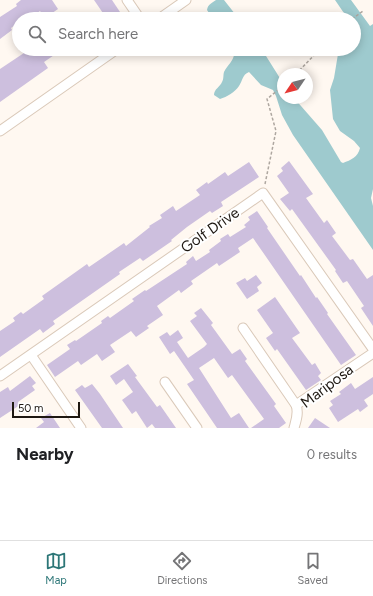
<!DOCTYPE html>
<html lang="en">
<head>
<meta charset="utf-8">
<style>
	:root { --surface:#fff; --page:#f2f2f2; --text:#202124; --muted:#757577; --line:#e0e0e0; --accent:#2c7677 }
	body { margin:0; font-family:Figtree,sans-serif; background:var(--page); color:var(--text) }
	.compass { position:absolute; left:277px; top:68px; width:36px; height:36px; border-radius:50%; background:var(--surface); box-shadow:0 2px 10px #0003; rotate:235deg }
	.scale { position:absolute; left:12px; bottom:10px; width:68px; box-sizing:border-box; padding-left:4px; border:2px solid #1e1812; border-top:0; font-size:11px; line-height:14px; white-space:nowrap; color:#1e1812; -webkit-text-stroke:3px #fff; paint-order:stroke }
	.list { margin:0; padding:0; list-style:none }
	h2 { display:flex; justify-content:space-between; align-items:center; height:52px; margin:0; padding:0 16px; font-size:17px }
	h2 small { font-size:13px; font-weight:400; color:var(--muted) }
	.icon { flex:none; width:22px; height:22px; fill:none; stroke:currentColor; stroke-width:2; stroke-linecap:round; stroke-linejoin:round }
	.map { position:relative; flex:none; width:373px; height:428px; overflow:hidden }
	.search { position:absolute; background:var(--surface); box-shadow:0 2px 10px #0003; left:12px; right:12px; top:12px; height:44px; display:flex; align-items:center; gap:10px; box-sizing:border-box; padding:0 14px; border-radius:22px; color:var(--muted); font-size:15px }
	.sheet { height:112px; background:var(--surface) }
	nav { display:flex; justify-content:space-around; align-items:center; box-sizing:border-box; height:56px; border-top:1px solid var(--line); background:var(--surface); font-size:11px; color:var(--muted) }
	nav a { display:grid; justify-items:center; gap:2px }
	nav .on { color:var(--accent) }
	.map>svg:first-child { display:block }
	.water { fill:#9ecace }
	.building { fill:#cdbfde }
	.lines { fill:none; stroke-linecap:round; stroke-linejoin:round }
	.minor-casing { stroke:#dac9b9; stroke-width:11 }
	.path { stroke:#aea7a0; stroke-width:1.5; stroke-dasharray:3 2; stroke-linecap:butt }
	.minor { stroke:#fff; stroke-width:9 }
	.labels { text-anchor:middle; stroke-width:4; stroke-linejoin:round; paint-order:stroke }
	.street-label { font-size:15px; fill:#1e1812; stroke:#fff }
</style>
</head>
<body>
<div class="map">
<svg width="373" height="428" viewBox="0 0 373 428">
	<rect width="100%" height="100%" fill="#fff8f1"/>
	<g class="water">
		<path d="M216,0H224L239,19H213L207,10C208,4 212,3 216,0Z"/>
		<path d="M335,0H351L370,26L373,24V189L371,198L373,206V250L293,135L282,115L276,96L273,90L261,85L249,72C242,75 243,80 239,86C235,92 227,97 220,99L214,95C214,89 220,87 222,82C224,79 223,75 224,72C228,64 237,59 233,49H268L266,51V56L283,83V98H294L322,130L341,162L343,163C351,160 358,157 360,148L354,141L340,131L333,119L330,90L334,78L338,54L341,49H354V19H348Z"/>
	</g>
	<g class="building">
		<path d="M21,0H52L58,9L45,18L40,11L29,19H19V22L11,28L12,30L0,39V17L17,6L16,4Z"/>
		<path d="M94,0H112L122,15L116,19H107Z"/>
		<path d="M30,49H63L44,62L48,68L0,102V69Z"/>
		<path d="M289,161L313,194L306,198L324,223L327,220L336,233L332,236L350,260L353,259L367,279L373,275V326L361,308L364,306L347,281L343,283L335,271L336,270L292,209L290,211L280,199L289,193L277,176L283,171L281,168Z"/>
		<path d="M249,162L259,177L221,202L223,206L212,213L210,211L187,227L171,240L172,241L143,261L140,258L119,272L120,274L53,321L55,324L43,333L40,329L0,357V331L15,321L13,318L21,312L23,314L44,299L42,296L87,264L89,267L124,243L126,246L150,227L149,226L162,218L160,215L173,206L176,211L200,195L196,190L207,182L208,184L225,172L228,176Z"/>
		<path d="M257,211L268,227L267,228L300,276L301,275L316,298L317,297L328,313L327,314L356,355L341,365L253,238L238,248L240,252L219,266L217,263L191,281L193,284L181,293L179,290L157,306L163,315L147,326L149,328L136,337L131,331L110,345L115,352L102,361L97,354L81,365L78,361L55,377L47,365L70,349L67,345L75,340L76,341L102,323L101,321L108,316L110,318L134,301L132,299L145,290L146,291L187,264L186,262L193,256L196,261L210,252L209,250L221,241L220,239L228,234L230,237L246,227L244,225L250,220L248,217Z"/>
		<path d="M256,275L262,283L257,287L259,291L247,299L236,283L245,278L247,281Z"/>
		<path d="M275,297L300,333L292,338L312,365L315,363L321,373L318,376L321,380L306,390L277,349L275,351L266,338L273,333L257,310Z"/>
		<path d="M201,308L213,323L211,325L232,354L240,349L247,359L245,361L276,404L274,406L286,423L279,428H251L264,419L232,375L228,378L214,358L199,368L231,418L239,413L249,428H217L187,384L194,380L174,351L170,354L159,337L167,332L170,336L178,330L183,338L177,342L188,358L204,347L207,344L190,321L197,316L194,313Z"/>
		<path d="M128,364L137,376L135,377L157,407L160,405L176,428H155L152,424L147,428L136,411L132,414L122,400L133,392L124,379L116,385L110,376Z"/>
		<path d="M30,376L36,383L32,386L35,390L18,402L20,405L0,418V392L8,387L10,391Z"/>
		<path d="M373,377V394L364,400L368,406L360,412L358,409L338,422L329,408L333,405L330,401L341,394L339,392L351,383L355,389Z"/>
		<path d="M92,384L100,394L123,428H102L75,390L82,385L85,388Z"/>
		<path d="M50,413L60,428H36L44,422L41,418Z"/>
		<path d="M315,418L330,428H308Z"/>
	</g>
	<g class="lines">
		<g class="minor-casing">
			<g id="minor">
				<path d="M127,0L140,19"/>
				<path d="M159,19L186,0"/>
				<path d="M0,131L117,49"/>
				<path d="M243,328L296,405"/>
				<path d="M31,355L81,428"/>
				<path d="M0,376L263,193L373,349"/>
				<path d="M165,382L197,428"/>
				<path d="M294,428C296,421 299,413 296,405L373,353"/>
			</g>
		</g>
		<g class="path">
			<path d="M352,19L363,11"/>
			<path d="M296,74L320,49"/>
			<path d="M265,184L276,131L267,99L283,86"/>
		</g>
		<use href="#minor" class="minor"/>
	</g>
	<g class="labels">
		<g class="street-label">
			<text transform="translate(210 230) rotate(-35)" y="5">Golf Drive</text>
			<text transform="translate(327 386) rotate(-37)" y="5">Mariposa</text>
		</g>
	</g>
</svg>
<svg class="compass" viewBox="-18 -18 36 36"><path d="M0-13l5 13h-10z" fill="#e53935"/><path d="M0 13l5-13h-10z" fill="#757577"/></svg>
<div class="scale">50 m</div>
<div class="search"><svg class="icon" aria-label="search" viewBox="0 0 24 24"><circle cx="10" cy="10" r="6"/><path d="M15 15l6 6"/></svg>Search here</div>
</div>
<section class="sheet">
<h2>Nearby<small>0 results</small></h2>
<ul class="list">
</ul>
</section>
<nav>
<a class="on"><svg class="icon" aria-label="map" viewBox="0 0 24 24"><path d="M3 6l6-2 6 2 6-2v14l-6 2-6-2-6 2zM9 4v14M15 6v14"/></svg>Map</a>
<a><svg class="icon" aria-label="directions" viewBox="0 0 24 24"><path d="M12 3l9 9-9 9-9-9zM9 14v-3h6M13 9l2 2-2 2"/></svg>Directions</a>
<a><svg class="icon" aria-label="saved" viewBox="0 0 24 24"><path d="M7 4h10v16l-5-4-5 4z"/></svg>Saved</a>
</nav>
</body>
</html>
